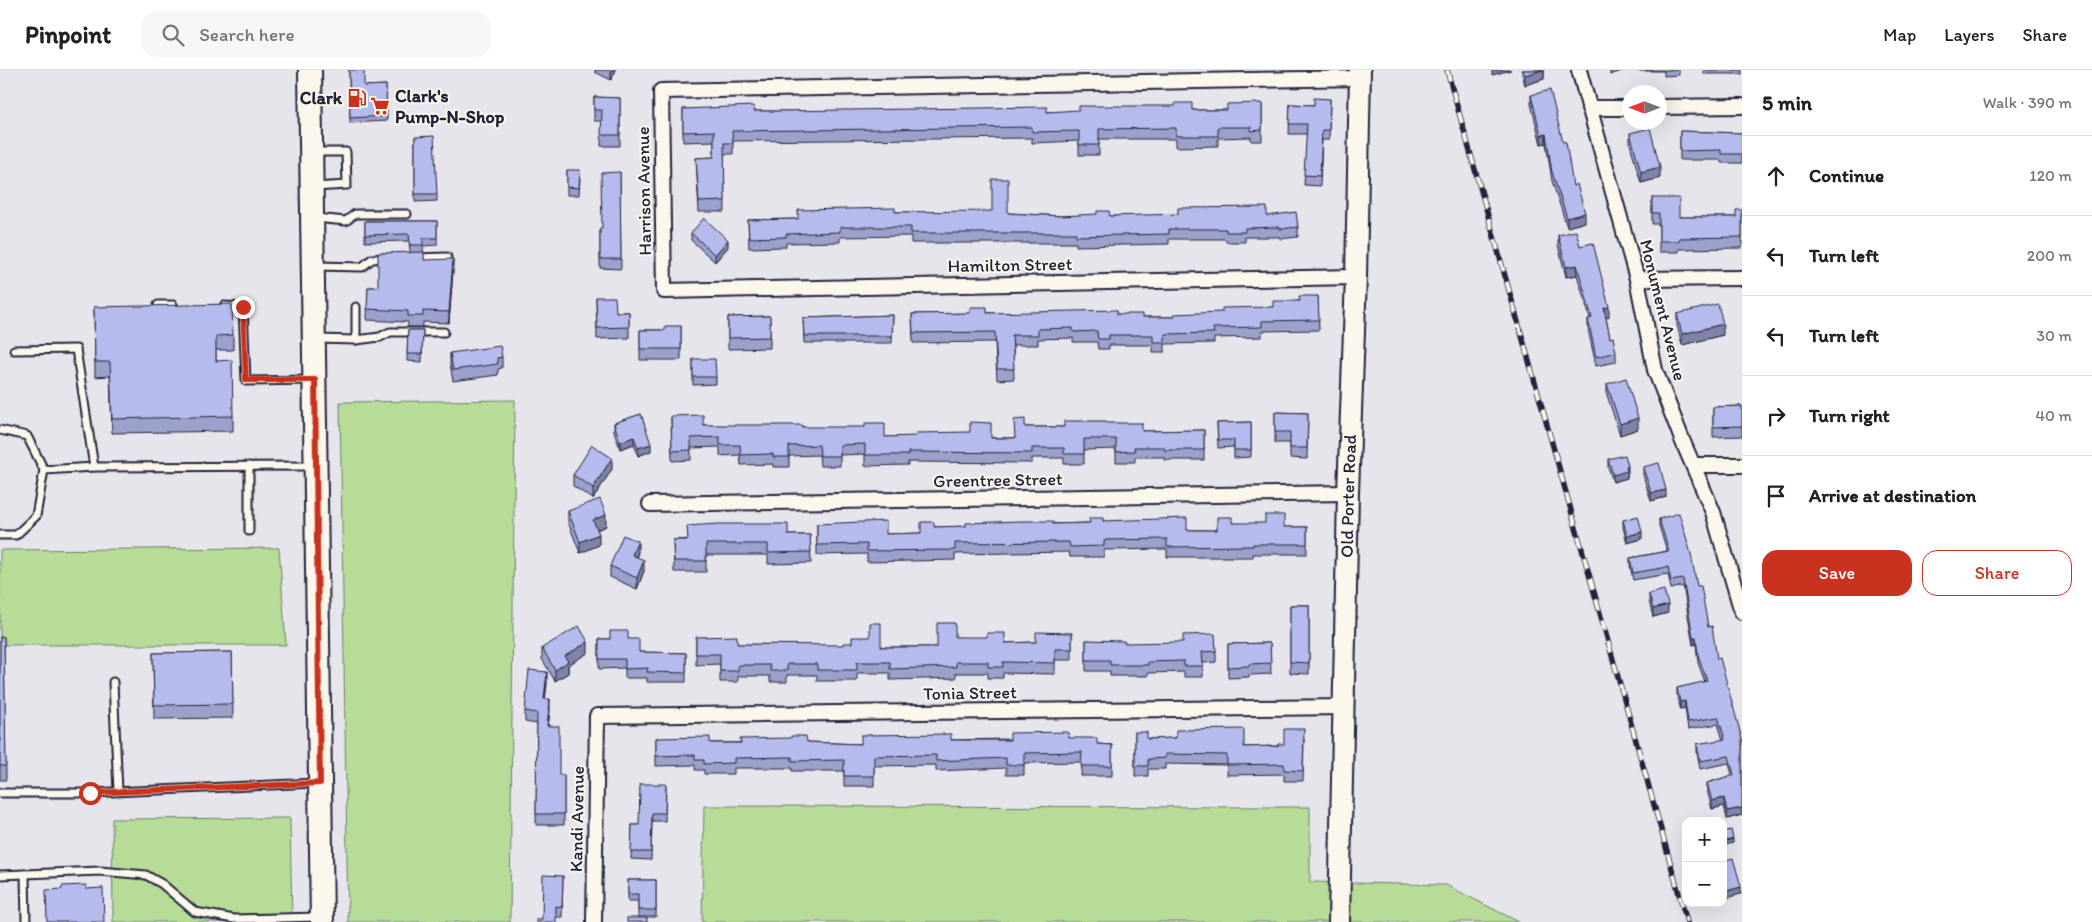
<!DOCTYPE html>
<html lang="en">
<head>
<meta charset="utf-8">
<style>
	:root { --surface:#fff; --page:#f6f6f6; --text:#202124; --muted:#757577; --line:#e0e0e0; --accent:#c8321e }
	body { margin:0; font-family:Itim,sans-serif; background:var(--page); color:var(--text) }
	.controls { position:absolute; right:15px; bottom:15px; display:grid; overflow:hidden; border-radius:10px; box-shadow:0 5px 20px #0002 }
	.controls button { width:45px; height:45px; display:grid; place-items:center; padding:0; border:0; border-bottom:1px solid var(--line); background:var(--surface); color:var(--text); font:25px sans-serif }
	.compass { position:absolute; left:1622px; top:15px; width:45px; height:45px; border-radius:50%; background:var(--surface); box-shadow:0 5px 20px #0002; rotate:270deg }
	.stop { position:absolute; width:15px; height:15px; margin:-11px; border:4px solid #c8321e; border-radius:50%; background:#fff }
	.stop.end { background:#c8321e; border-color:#fff; box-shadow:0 1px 5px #0008 }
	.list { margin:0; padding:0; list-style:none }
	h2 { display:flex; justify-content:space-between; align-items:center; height:65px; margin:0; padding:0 20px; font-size:21px }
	h2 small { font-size:16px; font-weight:400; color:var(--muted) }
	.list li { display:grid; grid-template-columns:32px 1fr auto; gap:15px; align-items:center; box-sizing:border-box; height:80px; padding:0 20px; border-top:1px solid var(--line) }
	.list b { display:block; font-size:19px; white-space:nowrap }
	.list em { font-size:16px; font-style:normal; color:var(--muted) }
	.actions { display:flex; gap:10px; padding:15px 20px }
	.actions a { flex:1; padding:11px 0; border:1px solid var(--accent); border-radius:15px; text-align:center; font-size:18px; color:var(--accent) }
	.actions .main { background:var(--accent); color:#fff }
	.icon { flex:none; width:28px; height:28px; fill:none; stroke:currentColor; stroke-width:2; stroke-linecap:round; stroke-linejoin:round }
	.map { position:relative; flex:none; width:1742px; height:852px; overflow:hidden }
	header { display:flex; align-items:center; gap:30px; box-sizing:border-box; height:70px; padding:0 25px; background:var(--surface); border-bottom:1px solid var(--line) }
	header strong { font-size:24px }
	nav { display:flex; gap:28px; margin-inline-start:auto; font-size:18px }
	.search { width:350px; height:45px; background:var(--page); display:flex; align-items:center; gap:12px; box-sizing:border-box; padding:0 18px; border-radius:15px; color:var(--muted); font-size:19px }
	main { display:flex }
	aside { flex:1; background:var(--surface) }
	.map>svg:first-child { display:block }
	.green { fill:#b6dc97; stroke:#6c7f69 }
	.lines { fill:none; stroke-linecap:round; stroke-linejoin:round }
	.lane-casing { stroke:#22223b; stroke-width:11 }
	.street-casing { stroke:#22223b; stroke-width:18 }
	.secondary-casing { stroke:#22223b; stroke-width:24 }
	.primary-casing { stroke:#22223b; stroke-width:26 }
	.lane { stroke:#fbf7ec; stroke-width:7 }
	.street { stroke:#fbf7ec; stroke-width:14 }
	.secondary { stroke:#fbf7ec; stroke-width:20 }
	.primary { stroke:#fbf7ec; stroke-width:22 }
	.rail-casing { stroke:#22223b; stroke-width:5.5 }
	.rail { stroke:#fbf7ec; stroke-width:4; stroke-dasharray:11; stroke-linecap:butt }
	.wall { fill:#9ca1cc; stroke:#22223b }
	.shaded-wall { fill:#7f83a6; stroke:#22223b }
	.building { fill:#b5bbed; stroke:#22223b }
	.route { stroke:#c8321e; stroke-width:6 }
	.labels { text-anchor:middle; stroke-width:4; stroke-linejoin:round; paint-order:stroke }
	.poi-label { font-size:18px; font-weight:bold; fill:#22223b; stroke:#fbf7ec; text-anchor:start }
	.street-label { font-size:18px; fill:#22223b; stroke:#fbf7ec }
</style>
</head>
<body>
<header>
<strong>Pinpoint</strong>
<div class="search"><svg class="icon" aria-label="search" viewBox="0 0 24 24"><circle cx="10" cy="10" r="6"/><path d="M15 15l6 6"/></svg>Search here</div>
<nav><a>Map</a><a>Layers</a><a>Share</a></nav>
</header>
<main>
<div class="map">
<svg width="1742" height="852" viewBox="0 0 1742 852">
	<rect width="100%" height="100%" fill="#e6e5ec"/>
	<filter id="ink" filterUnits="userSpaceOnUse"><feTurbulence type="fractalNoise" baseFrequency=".02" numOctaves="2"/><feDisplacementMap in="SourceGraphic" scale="10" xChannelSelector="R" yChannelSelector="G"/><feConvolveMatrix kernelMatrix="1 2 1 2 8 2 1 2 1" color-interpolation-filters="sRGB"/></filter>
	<g filter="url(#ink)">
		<g class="green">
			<path d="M515,330L510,852H348L340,332Z"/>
			<path d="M279,478L286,575H0V480Z"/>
			<path d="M704,736L1310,737V812L1446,815L1519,852H702Z"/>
			<path d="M290,748L292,852H113L112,749Z"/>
		</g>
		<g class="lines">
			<g class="lane-casing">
				<g id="lane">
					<path d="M314,117L347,115L346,82H315"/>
					<path d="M315,148L346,151L355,144H407"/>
					<path d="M415,188L447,187"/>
					<path d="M316,196L362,197L372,189L386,188"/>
					<path d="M158,235H173"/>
					<path d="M224,236L243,237L246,311L312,310"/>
					<path d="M317,269L356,270V237"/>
					<path d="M356,270L380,267L390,262H444"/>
					<path d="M14,280L76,279L94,397L313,396"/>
					<path d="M0,360L27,366L44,400L36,446L16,465H0"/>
					<path d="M44,400L94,397"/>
					<path d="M249,461V396"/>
					<path d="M113,612L118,721"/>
					<path d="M0,723H90L317,713"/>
					<path d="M25,804L26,852"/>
					<path d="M0,805L100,801L146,805L162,814L195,842L234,849L319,847"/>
				</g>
			</g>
			<g class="street-casing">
				<g id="street">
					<path d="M1579,0L1637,209L1655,300L1683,372L1713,442L1742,542"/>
					<path d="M1660,37L1742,36"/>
					<path d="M1589,38H1630"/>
					<path d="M1356,207L664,221L661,21L1360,8"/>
					<path d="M1637,209L1742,208"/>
					<path d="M1693,395H1742"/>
					<path d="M650,434L1348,423"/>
					<path d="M594,852L597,646L1343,637"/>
				</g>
			</g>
			<g class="secondary-casing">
				<g id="secondary">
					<path id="s1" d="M1339,852L1348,423L1356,207L1360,0"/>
				</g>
			</g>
			<g class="primary-casing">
				<path id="primary" d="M310,0L322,852"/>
			</g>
			<use href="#lane" class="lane"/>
			<use href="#street" class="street"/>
			<use href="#secondary" class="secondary"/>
			<use href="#primary" class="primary"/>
			<g class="rail-casing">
				<path id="rail" d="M1447,0L1687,852"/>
			</g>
			<use href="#rail" class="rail"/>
		</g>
		<g class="wall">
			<path d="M349,0L364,16L386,15L387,51L350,53Z"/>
			<path d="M595,0H616L611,10L595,2Z"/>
			<path d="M1521,0H1544V9L1525,15Z"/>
			<path d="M1637,0H1679V5L1664,6V1H1637Z"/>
			<rect x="1704" y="0" width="38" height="4"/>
			<path d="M1531,25L1573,116L1585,152L1567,157L1552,111L1546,73L1541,74L1531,34Z"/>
			<path d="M594,27L620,28V76H601L602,51H594Z"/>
			<path d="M1330,29L1329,70H1322L1320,116L1304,115L1307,64H1289L1290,34L1314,35Z"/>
			<path d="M1262,33V71H1251V67L1218,68V76L1176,77V69H1099V85H1079V71L1032,73V68L733,71V84H724L725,142H699L696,88L714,87V71L683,72V39L754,41L1047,42L1192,40H1227Z"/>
			<path d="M1680,61L1742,63V93H1721V90H1680Z"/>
			<path d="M1630,63L1660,108L1641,113L1630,74Z"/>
			<path d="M415,67L437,124V131L415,132Z"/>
			<path d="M567,100L580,108L579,125H567Z"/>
			<path d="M620,102L621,199L600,198V158H602Z"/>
			<path d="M1652,128L1679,147H1736L1742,140V178L1679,179V182H1659V154H1652Z"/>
			<path d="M895,142L1008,143L1061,146H1267L1298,157V167L1280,169V167H1245V172H1226V169H1169V174L1076,176V173H911V166L840,167V172L786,173V177L749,178L748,150L798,149Z"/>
			<path d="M365,151H437V175L423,176L424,190L453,200L449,253L423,252V257H408V252L367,250L368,217H378L410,182L409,171L365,172Z"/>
			<path d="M691,163L728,177L715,192L691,170Z"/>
			<path d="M1558,165L1580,176L1609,247L1606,248L1610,268L1616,282V292L1596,296L1588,259V249L1590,248L1577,205L1566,207L1558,175Z"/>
			<path d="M1318,226L1319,260L1262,261V267L1214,268V273L1165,274V282H1153V275H1109V279H1098L1097,272H1073V268L1038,269V275H1013L1014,309L997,310L995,272L913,273L912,244L987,243L1117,244L1143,247H1174L1273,237Z"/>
			<path d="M596,227L616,242H629V268L597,269Z"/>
			<path d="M94,237L233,265V280H216V291L233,346V361L112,363L110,306L95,307Z"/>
			<path d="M1677,244L1723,265L1682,275L1677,255Z"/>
			<path d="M893,245L892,273H804L803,248Z"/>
			<path d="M770,246V278L728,279V247Z"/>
			<path d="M681,256V290H640V260H665Z"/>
			<path d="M408,260H423L422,292L407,291Z"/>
			<path d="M450,283L502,287V298L498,299V305L453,311L450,294Z"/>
			<path d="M693,289L716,307V314L693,315Z"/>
			<path d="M1607,314L1638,359L1620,365L1607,325Z"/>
			<path d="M1742,336V366L1713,367V337Z"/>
			<path d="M1275,342L1308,343L1307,389L1290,388V373H1275Z"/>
			<path d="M641,344L651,381L638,386L634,374L620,379L614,361V353Z"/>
			<path d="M671,346L703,355L802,357L885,367L1014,368L1025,357H1064L1106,353L1142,361L1204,360V390H1164V387H1135V392H1116V379L1084,380V394H1064V388H1032V393L908,392V395L865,396V384L840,385V396H820L819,385L789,386V397H773V394L741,395L740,385L720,386V377L691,378V390L672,391Z"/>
			<path d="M1251,352V387L1234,388V377L1218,378L1217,353Z"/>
			<path d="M1608,389L1628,403H1627V408L1613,412L1608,397Z"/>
			<path d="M1643,397L1666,427L1651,431L1643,405Z"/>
			<path d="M612,399L593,429L573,416V405Z"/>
			<path d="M568,441L606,456L597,460L599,475L580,483L568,452Z"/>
			<path d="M1659,449L1697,516L1717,589L1742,669V745L1727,749L1724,736L1712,739L1707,720V713L1732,705L1729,693L1700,699L1697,682V674L1723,670L1718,654L1688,659L1685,638L1680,639L1677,625V618L1705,612L1698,593L1696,574L1693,575L1683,516L1671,519L1668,504L1633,510L1630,495V488L1667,481L1659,456Z"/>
			<path d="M1623,450L1642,469L1627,473L1623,457Z"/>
			<path d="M1103,451L1187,460H1217L1232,453L1284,457H1307V484H1253V487H1167V479L1104,480V487H1070L1069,482L955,484V490L867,492V484L817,485V454L886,464L921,463L934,457L1089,453Z"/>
			<path d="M788,465H810L811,493L768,494V485H706V502H674L673,470Z"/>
			<path d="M638,482L637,486L644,501L637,519L610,507V496Z"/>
			<path d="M1649,524L1668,543L1653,547L1649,531Z"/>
			<path d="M1290,535H1309V604L1290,603Z"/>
			<path d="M1072,563V590H1055V604L1003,603V608H988V603H956V608L890,610V603H857V611H817V605H787V612H770V606H738V612H720V594L696,595V567L737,574L881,577H937L955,567L1005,573L1036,572Z"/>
			<path d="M0,567H4L6,710H0Z"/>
			<path d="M599,569H628L639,582L686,583V612H647V608H625V598L599,599Z"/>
			<path d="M1086,570L1216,581V592L1203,593V607H1184V602L1148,603V606H1110V601H1086Z"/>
			<path d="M1270,573L1271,604L1249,605V607L1228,608V574Z"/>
			<path d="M542,578L588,583L568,595V603L555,611L542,589Z"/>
			<path d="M232,582L233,648L154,649L153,583Z"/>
			<path d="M547,613L545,629L550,640L548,656L559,705H564V755H536L537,654L525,652V641Z"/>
			<path d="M1135,662L1147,669L1176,668L1244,677L1278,676L1304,669L1303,711H1284V704L1227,705V695L1165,694V699H1148V706H1135Z"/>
			<path d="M656,668L710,673L807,672L861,674L951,670L1069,668L1097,674L1112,675V706H1081L1082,692L1024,693V705H1006V698L936,701V695L874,696V716H844V701H792V698H734V704H704V700H695V695L656,696Z"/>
			<path d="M666,714L665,751H652L651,790L631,789L632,755H639Z"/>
			<path d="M563,806L562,847H556L542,849Z"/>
			<path d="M628,810H656V847H638V831H628Z"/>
		</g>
		<g class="shaded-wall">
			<path d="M612,0H616L611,10V2Z"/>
			<path d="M1492,0H1511L1492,5Z"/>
			<path d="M1542,0H1544V9L1525,15V5Z"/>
			<path d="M1610,0H1625L1610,5Z"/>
			<path d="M1546,64V73L1541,74V65Z"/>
			<path d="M1660,97V108L1641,113V102Z"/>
			<path d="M1585,143V152L1567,157V148Z"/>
			<path d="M728,170V177L715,192V185Z"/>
			<path d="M453,189V200L449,253V242Z"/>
			<path d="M1577,195V205L1566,207V197Z"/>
			<path d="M1609,237V247L1604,248V238Z"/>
			<path d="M1723,254V265L1682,275V264Z"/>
			<path d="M1638,348V359L1620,365V354Z"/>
			<path d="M634,367V374L620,379V372Z"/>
			<path d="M651,374V381L638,386V378Z"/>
			<path d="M612,388V399L593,429V418Z"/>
			<path d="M1628,395V403H1627V408L1613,412V405L1626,396Z"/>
			<path d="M1666,420V427L1651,431V423Z"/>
			<path d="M606,445V456L593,461V450Z"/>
			<path d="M1642,462V469L1627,473V466Z"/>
			<path d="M599,464V475L580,483V472Z"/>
			<path d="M638,471V482L632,496V485Z"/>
			<path d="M644,490V501L637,519V508Z"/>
			<path d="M1668,535V543L1653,547V539Z"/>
			<path d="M1693,567H1696V574L1693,575Z"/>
			<path d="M588,572V583L568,595V603L555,611V600L565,586Z"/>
			<path d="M547,602V613L544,640V629Z"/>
			<path d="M550,629V640L547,667V656Z"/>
			<path d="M1685,631V638L1680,639V632Z"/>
			<path d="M1724,728V736L1712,739V731Z"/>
			<path d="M1742,738V745L1727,749V741Z"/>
			<path d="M1733,769V773L1723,776V772Z"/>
			<path d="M1741,817V824L1723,829V822Z"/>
		</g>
		<g class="building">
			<path d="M349,0H364V16L386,15L387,46L350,48Z"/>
			<path d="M1523,0H1542L1525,5Z"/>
			<path d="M1550,20L1563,72H1566L1573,116L1577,114L1585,143L1567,148L1552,102L1546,64L1541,65L1531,25Z"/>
			<path d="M594,27L620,28V65H601L602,40H594Z"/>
			<path d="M1314,28L1330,29L1329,60H1322L1320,106L1304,105L1307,54H1289L1290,34L1314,35Z"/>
			<path d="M1175,33H1192V40H1227V34L1262,33V60L1251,61V57H1218V66H1176V58L1099,59V75H1079V61L1032,62V57L732,61L733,73H724L725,131L699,132L696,88L714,87V61L683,62V39L754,36V41H778L1047,37V42L1079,40V36H1175Z"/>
			<path d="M1650,58L1660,97L1641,102L1630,63Z"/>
			<path d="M1680,61L1742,63V84H1721V80L1680,81Z"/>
			<path d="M434,66L437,124H415V67Z"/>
			<path d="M567,100H580L579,118L567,117Z"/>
			<path d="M620,102L621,189H600V158H602L601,103Z"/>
			<path d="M992,109H1008V143L1061,146L1097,144V141H1109L1110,146L1178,144V138L1267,137V146L1296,142L1298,157L1280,159V157L1245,158V162H1226V159H1169V164L1076,166V163H911V157H840V162L786,164V167L749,168L748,150L798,149V140L895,138V142L992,141Z"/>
			<path d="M1652,128H1679V147H1736V140H1742V167L1679,168V171H1659V143H1652Z"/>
			<path d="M704,148L728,170L715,185L691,163Z"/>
			<path d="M365,151H437V168H423V175H410L409,164L365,165Z"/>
			<path d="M1576,161L1580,176L1593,173L1609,237L1604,238L1610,268L1613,267L1616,282L1596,287L1588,249L1592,248L1577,195L1566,197L1558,165Z"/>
			<path d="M424,182V190L453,189L449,242L423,241V246H408V241L367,239L368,217H378V183Z"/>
			<path d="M1299,226H1318L1319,250L1262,251V257L1213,258L1214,263L1165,264V272H1153V265H1109V269H1098L1097,261L1073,262V258L1038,259V265H1012L1014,299H997L995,262L913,263L912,244L970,243V237H987V243L1117,240V244H1143V247H1174V244L1222,242V238L1273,237V231H1300Z"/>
			<path d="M596,227H615L616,242H629V257L597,258Z"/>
			<path d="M232,234L233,265L216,266V291L232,290L233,346L112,349L110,292H95L94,237Z"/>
			<path d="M1718,234L1723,254L1682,264L1677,244Z"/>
			<path d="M893,245L892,266H804L803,248Z"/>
			<path d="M770,246V267L728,268V247Z"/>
			<path d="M665,256H681V279H640V260H665Z"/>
			<path d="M408,260H423L422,284H407Z"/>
			<path d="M500,276L502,287L497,288L498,294L453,300L450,283Z"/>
			<path d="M693,289H715L716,307H693Z"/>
			<path d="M1626,308L1638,348L1620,354L1607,314Z"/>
			<path d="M1742,336V356L1713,357V337Z"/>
			<path d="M1275,342L1308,343L1307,378H1290V362H1275Z"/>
			<path d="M641,344L651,374L638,378L634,367L620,372L614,353Z"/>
			<path d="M703,345V355H802V357H865V353H885V367L916,366L915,363L970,362V352L991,353V368H1015L1014,350L1025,349V357H1064V351H1106V353H1142V361L1204,360V380H1164V377H1134L1135,381L1116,382V369H1084V384H1064V378H1032V383L908,382V385H865V374L840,375V386H820L819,375L789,376V387H773V384L741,385L740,375H720V367L691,368V380L672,381L671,346Z"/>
			<path d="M1251,352V380H1234V370H1218L1217,353Z"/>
			<path d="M592,375L612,388L593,418L573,405Z"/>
			<path d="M1625,385L1628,395L1626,396L1627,401L1613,405L1608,389Z"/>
			<path d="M1659,393L1666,420L1651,423L1643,397Z"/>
			<path d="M600,429L606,445L593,450L599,464L580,472L568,441Z"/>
			<path d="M1679,443L1691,484L1697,516H1701L1708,557L1712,556L1717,589L1720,588L1742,669V738L1727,741L1724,728L1712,731L1707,713L1734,705L1729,686L1700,691L1697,674L1725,669L1718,647L1688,652L1685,631L1680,632L1677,618L1707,611L1698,585L1696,567H1693L1683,509L1671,511L1668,497L1633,503L1630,488L1669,481L1659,449Z"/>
			<path d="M1265,445H1284V457H1307V474H1253V476L1167,477V469L1104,470V476L1070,477L1069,472L955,473V480L867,481V474L817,475V454L886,451V464L921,463V452H934V457L966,456V453L1021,451H1053V454L1090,453L1089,448H1103V451L1187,448V460H1217V447H1232V453H1265Z"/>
			<path d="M1638,446L1642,462L1627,466L1623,450Z"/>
			<path d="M718,454H788V465H810L811,482L768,483V474H706V491H674L673,470H688L687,456Z"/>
			<path d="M623,465L638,471L632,485L644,490L637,508L610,496Z"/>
			<path d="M1664,520L1668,535L1653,539L1649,524Z"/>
			<path d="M1290,535H1309V593L1290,592Z"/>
			<path d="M870,553H881V577H937V553H955V567H987V563H1005V573L1036,572V562L1072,563V579H1055V593L1003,592V597H988V592H956V597L890,599V592H857V600H817V594H787V601H770V595H738V601H720V584H696V567L737,566V574L843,575V573H852V567H870Z"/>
			<path d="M579,556L588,572L565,586L568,592L555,600L542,578Z"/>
			<path d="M610,561H628V569H639V582L686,583V603L647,602L648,598L625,599V589H599V569H610Z"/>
			<path d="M1215,564L1216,581L1202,582L1203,596H1184V591L1148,592V595H1110V590H1086V570L1124,571V573L1183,572V565Z"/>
			<path d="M0,567H4L6,696H0Z"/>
			<path d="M1270,573L1271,593L1249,594V596L1228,597V574Z"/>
			<path d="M232,582L233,634L154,635L153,583Z"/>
			<path d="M529,600L547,602L544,629H550L547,656H559V705H564V744H536L537,643L525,641Z"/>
			<path d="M1244,659V677L1278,676V674H1284V659H1304L1303,701L1284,700V694L1227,695V685L1165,684V688L1148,689V696H1135V662H1147V669L1176,668V660Z"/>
			<path d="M1068,662L1069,668H1097V674L1112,675V696H1081L1082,682L1024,683V695H1006V688L936,691V685L874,686V706H844V690L792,691V687L734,688V693L704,694V690H695V685L656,686V668L710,667V673H741L740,669L791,668V666H806L807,672L861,674V665L951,664V670H1010V663Z"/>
			<path d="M640,714H666L665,743H652L651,782H631L632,755H639Z"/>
			<path d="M1731,760L1733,769L1723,772V762Z"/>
			<path d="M1733,788L1741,817L1723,822V791Z"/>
			<path d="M543,805L563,806L562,837L556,836V852H536V849H542Z"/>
			<path d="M628,810H656V840H638V824H628Z"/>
			<path d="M86,815V819L103,818L104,852H47L46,820L62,819V816Z"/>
			<rect x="627" y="848" width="20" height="4"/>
		</g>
	</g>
	<g class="lines" filter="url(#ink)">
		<path class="route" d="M90,723L320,713L315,310H246L243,237"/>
	</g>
	<defs>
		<g id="fuel-bare" transform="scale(1.5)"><path d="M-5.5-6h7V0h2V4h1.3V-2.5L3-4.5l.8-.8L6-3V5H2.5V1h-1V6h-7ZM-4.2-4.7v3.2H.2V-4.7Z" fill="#c8321e" stroke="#fbf7ec" stroke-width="2.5" paint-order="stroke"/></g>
		<g id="supermarket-bare" transform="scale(1.5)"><path d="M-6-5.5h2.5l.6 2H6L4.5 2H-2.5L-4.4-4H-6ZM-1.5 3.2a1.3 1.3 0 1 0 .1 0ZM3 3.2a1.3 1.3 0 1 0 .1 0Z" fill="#c8321e" stroke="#fbf7ec" stroke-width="2.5" paint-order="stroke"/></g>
	</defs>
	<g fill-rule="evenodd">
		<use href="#fuel-bare" x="357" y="28"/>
		<use href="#supermarket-bare" x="380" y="36"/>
	</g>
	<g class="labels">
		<g class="poi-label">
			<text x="395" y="32">Clark's<tspan x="395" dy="21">Pump-N-Shop</tspan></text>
			<text x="342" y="34" text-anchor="end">Clark</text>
		</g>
		<g class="street-label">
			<text transform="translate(644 121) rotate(-91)" y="6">Harrison Avenue</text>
			<text transform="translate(1010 195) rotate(-1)" y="6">Hamilton Street</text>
			<text transform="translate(1663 240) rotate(76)" y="6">Monument Avenue</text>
			<text transform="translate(998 410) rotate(-1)" y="6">Greentree Street</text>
			<text dy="6" stroke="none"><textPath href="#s1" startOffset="426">Old Porter Road</textPath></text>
			<text transform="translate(970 623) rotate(-1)" y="6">Tonia Street</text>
			<text transform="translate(577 749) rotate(-89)" y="6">Kandi Avenue</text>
		</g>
	</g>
</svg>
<div class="controls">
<button>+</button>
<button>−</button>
</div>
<svg class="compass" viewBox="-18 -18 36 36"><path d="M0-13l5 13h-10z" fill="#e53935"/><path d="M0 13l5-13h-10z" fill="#757577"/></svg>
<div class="stop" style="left:90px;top:723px"></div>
<div class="stop end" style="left:243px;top:237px"></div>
</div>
<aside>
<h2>5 min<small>Walk · 390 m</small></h2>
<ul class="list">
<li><svg class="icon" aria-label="ahead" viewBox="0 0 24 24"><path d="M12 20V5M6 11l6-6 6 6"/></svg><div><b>Continue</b></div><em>120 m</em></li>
<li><svg class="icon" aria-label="left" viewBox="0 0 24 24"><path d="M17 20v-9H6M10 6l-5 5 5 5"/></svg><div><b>Turn left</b></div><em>200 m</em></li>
<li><svg class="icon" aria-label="left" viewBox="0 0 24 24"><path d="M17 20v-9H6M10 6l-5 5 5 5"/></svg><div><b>Turn left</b></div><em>30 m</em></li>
<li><svg class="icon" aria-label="right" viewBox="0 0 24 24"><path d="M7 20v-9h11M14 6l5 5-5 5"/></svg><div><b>Turn right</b></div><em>40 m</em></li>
<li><svg class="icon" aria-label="arrive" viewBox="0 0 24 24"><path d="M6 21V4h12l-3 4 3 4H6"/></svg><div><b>Arrive at destination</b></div></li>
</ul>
<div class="actions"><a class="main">Save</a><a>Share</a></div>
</aside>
</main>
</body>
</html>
